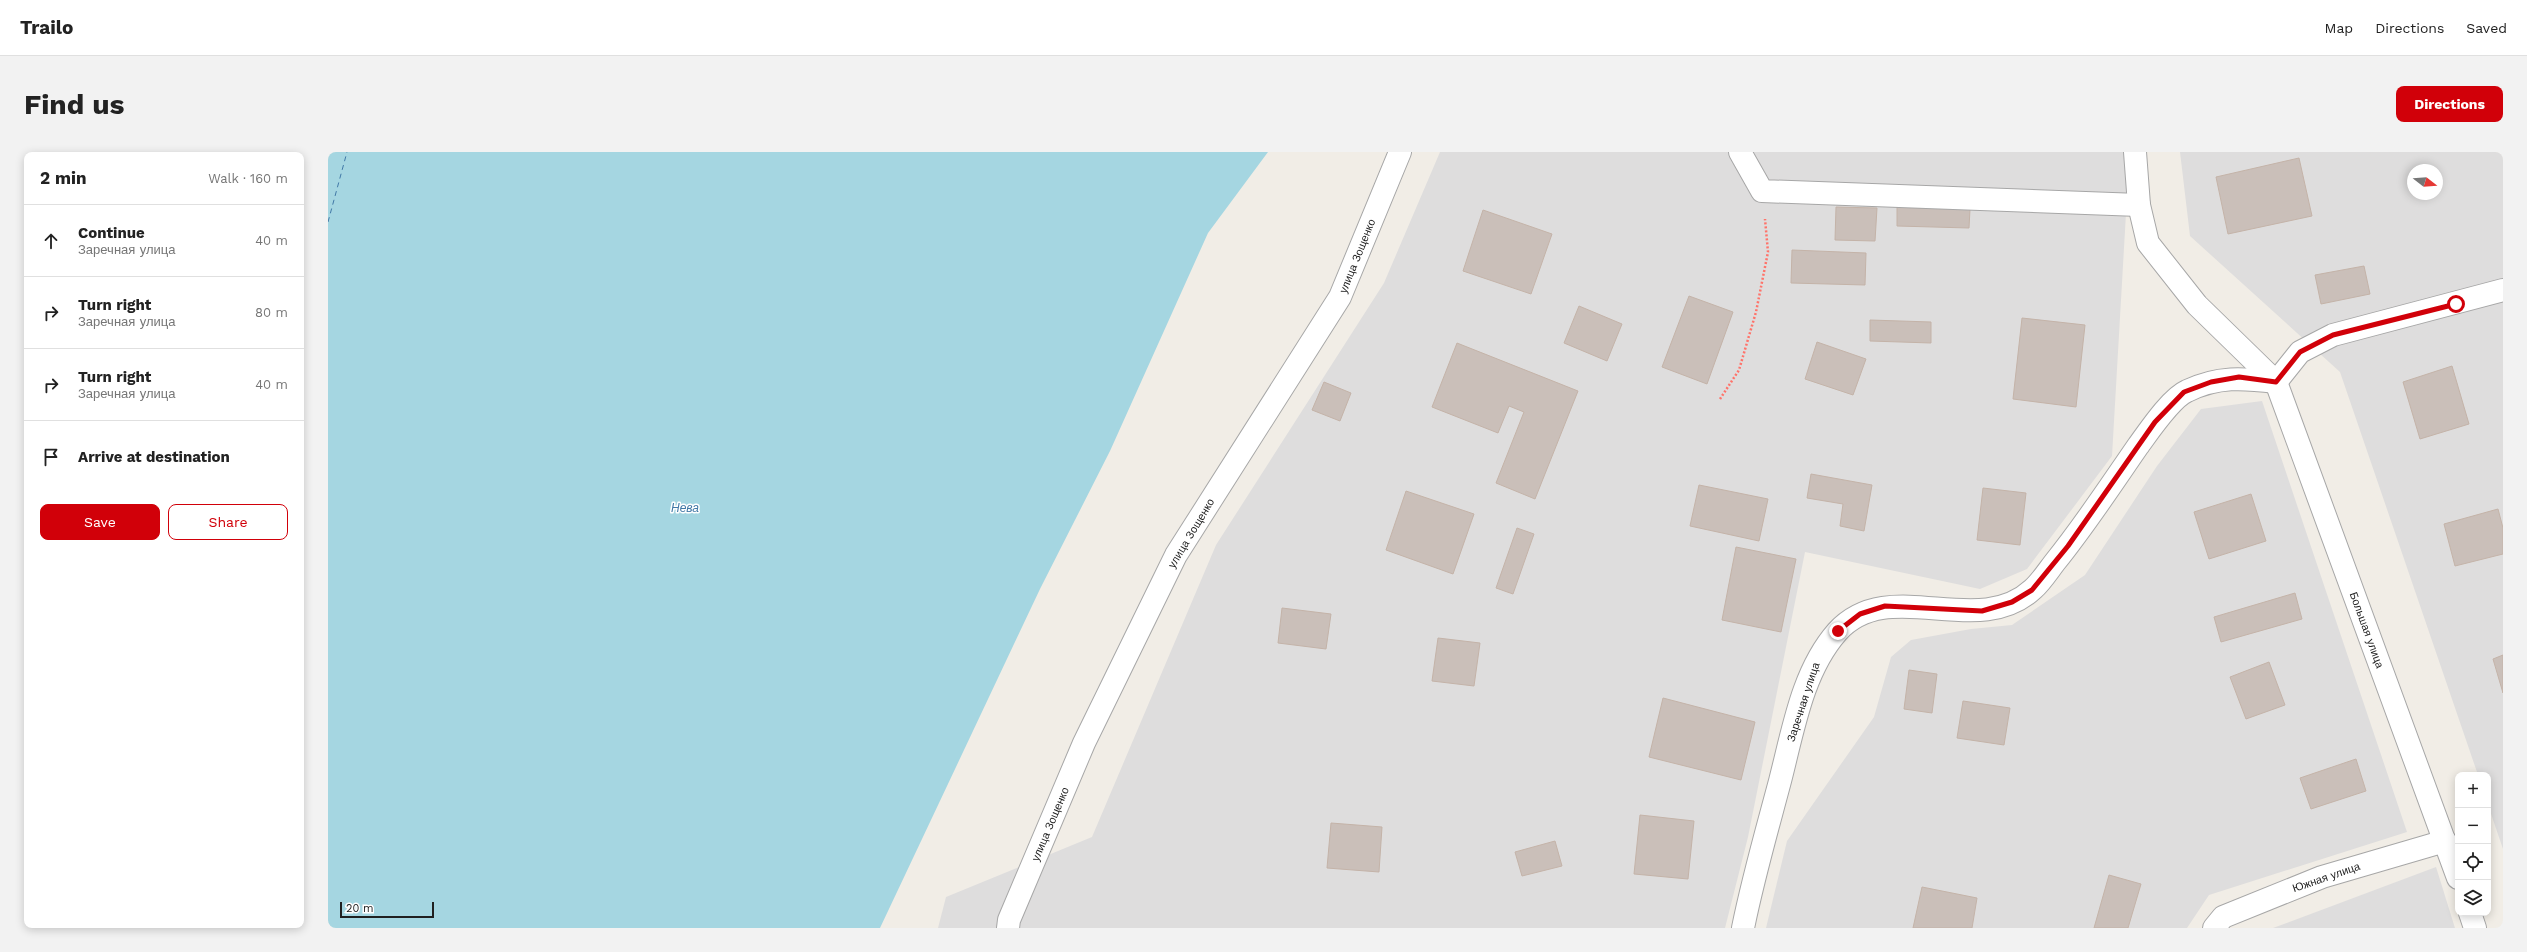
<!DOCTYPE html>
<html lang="en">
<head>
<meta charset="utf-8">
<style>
	:root { --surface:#fff; --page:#f2f2f2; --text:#222; --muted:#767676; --line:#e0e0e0; --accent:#d10009 }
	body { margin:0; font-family:"Work Sans",sans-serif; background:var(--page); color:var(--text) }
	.controls { position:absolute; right:12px; bottom:12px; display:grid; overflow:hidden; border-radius:8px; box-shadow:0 2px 10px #0003 }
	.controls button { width:36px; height:36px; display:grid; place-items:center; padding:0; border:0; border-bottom:1px solid var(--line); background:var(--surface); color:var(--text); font:20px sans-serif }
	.compass { position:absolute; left:2079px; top:12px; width:36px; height:36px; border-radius:50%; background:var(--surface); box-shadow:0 2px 10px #0003; rotate:107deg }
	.scale { position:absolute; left:12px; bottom:10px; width:94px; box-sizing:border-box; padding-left:4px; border:2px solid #202020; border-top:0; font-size:11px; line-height:14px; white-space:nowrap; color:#202020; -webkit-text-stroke:3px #fff; paint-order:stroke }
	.stop { position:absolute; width:12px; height:12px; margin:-9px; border:3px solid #d10009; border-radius:50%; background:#fff }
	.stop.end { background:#d10009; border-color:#fff; box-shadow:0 1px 4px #0008 }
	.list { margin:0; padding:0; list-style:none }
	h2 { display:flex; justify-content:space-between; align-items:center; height:52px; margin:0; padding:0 16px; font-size:17px }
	h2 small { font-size:13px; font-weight:400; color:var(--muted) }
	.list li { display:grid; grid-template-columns:26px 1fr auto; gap:12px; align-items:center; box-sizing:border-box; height:72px; padding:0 16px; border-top:1px solid var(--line) }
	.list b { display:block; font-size:15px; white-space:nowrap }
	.list p { margin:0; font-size:13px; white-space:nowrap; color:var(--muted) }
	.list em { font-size:13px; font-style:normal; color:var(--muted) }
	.actions { display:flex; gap:8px; padding:12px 16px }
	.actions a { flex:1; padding:9px 0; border:1px solid var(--accent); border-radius:8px; text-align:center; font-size:14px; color:var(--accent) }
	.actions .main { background:var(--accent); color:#fff }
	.icon { flex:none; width:22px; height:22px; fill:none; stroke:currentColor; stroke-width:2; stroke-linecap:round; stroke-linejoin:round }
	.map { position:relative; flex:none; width:2175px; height:776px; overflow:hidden; border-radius:8px }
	header { display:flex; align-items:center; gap:24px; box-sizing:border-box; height:56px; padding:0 20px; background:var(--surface); border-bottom:1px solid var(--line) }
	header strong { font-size:19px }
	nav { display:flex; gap:22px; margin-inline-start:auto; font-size:14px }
	.intro { display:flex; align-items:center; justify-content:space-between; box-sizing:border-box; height:96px; padding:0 24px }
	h1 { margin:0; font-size:28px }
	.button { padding:10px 18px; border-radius:8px; background:var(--accent); color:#fff; font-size:14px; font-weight:700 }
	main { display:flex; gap:24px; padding:0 24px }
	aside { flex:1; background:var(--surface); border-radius:8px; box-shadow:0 2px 10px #0003 }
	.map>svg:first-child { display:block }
	.residential { fill:#dedddd; fill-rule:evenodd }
	.water { fill:#a5d6e1 }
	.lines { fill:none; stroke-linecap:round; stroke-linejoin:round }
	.ferry { stroke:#4178a6; stroke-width:1; stroke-dasharray:5 4; stroke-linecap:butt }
	.building { fill:#cabfb9; stroke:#c4b3a8 }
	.minor-casing { stroke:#a7a7a7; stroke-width:24 }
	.path { stroke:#ff736a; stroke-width:2.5; stroke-dasharray:2 2; stroke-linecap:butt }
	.minor { stroke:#fff; stroke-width:22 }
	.route { stroke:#d10009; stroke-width:5 }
	.labels { text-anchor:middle; stroke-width:3; stroke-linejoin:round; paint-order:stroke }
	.street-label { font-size:11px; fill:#202020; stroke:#fff }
	.water-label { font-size:12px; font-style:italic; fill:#4178a6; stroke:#fff }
</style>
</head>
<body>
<header>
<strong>Trailo</strong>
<nav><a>Map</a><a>Directions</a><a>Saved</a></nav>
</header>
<div class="intro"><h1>Find us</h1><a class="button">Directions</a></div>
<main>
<aside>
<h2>2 min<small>Walk · 160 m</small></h2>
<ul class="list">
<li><svg class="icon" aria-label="ahead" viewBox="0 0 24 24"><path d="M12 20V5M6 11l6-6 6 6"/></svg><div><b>Continue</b><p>Заречная улица</p></div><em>40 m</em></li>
<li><svg class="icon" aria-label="right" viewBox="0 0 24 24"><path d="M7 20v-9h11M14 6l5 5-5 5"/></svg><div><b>Turn right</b><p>Заречная улица</p></div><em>80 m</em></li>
<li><svg class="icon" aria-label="right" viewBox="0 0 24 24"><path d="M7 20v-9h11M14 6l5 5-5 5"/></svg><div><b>Turn right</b><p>Заречная улица</p></div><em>40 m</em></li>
<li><svg class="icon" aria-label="arrive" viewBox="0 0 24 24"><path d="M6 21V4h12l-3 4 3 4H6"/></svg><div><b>Arrive at destination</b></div></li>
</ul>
<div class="actions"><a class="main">Save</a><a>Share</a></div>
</aside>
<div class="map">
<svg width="2175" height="776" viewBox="0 0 2175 776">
	<rect width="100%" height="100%" fill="#f1ede6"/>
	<g class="residential">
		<path d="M1112,0H1797L1799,44L1784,304L1699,417L1652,437L1477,400L1420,685L1397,776H610L618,745L764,685L888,393L1056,131Z"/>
		<path d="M1852,0H2175V697L2160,653V623H2150L2012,220L1862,84ZM2085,18H2109V42H2085Z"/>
		<path d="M1934,249L2079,680L1881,743L1859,776H1438L1459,689L1546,565L1563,505L1583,488L1643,477L1684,473L1757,423L1829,314L1873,257Z"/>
		<path d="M2108,715L2127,776H1945Z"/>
	</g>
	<path class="water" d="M0,0H940L880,81L782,299L712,437L552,776H0Z"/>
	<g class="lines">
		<path class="ferry" d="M0,70L19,0"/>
	</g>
	<g class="building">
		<path d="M1971,6L1984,64L1900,82L1888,25Z"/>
		<path d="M1508,55L1549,56L1547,89L1507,88Z"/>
		<path d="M1569,55L1642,57L1641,76L1569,74Z"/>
		<path d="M1155,58L1224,82L1203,142L1135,119Z"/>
		<path d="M1464,98L1538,101L1537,133L1463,131Z"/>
		<path d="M2036,114L2042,142L1993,152L1987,123Z"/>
		<path d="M1361,144L1405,160L1379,232L1334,215Z"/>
		<path d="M1251,154L1294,172L1279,209L1236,191Z"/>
		<path d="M1694,166L1757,173L1748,255L1685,247Z"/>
		<path d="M1542,168L1603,170V191L1542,189Z"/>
		<path d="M1489,190L1538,207L1525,243L1477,227Z"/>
		<path d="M1129,191L1250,239L1207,347L1168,331L1196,260L1181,254L1170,281L1104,255Z"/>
		<path d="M2124,214L2141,272L2092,287L2075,230Z"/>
		<path d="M996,230L1023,241L1012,269L984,258Z"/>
		<path d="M1483,322L1544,333L1536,379L1512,374L1515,352L1479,346Z"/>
		<path d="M1371,333L1440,347L1431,389L1362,374Z"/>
		<path d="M1655,336L1698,341L1692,393L1649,388Z"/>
		<path d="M1078,339L1146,362L1125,422L1058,398Z"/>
		<path d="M1923,342L1938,389L1881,407L1866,360Z"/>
		<path d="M2170,357L2175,376V402L2127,414L2116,372Z"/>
		<path d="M1189,376L1206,382L1185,442L1168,436Z"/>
		<path d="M1408,395L1468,407L1453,480L1394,468Z"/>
		<path d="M1967,441L1974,467L1893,490L1886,465Z"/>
		<path d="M954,456L1003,462L998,497L950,491Z"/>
		<path d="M1110,486L1152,491L1146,534L1104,529Z"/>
		<path d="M2175,503V541L2165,507Z"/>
		<path d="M1941,510L1957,553L1918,567L1902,525Z"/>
		<path d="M1581,518L1609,522L1604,561L1576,557Z"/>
		<path d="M1335,546L1427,570L1413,628L1321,605Z"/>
		<path d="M1635,549L1682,556L1676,593L1629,586Z"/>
		<path d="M2028,607L2038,639L1983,657L1972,626Z"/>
		<path d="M1312,663L1366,669L1360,727L1306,722Z"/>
		<path d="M1003,671L1054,675L1051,720L999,716Z"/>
		<path d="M1227,689L1234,714L1194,724L1187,700Z"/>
		<path d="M1781,723L1813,732L1800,776H1766Z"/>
		<path d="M1594,735L1649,746L1644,776H1585Z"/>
	</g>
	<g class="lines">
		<g class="minor-casing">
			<g id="minor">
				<path d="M1412,0L1434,39L1811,53"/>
				<path d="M1807,0L1811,53L1820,91L1869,153L1948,230L2130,726"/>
				<path d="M1948,230L1972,200L2005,183L2175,138"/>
				<path d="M2142,761L2147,776"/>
				<path d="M680,776L681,768L756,591L848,403L1012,145L1072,0"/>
				<path d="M1415,776C1425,726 1439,678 1452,629C1465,579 1474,520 1509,480C1561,422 1649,489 1705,437C1713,430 1720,419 1727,410C1757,373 1783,333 1810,294C1821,279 1843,246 1859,239C1890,224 1915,226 1948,230"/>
				<path d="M1886,776L1895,765L1994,725L2117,689"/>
			</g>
		</g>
		<path class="path" d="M1392,247L1411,218L1428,160L1440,100L1437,67"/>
		<use href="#minor" class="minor"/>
	</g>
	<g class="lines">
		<path class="route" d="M1510,479L1532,462L1557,454L1654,459L1684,450L1704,438L1740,394L1827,270L1856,240L1883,230L1911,225L1948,230L1972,200L2005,183L2128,152"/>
	</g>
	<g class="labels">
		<g class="street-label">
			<text transform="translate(1029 104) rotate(-68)" y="4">улица Зощенко</text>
			<text transform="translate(863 381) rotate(-59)" y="4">улица Зощенко</text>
			<text transform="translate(2039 478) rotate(70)" y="4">Большая улица</text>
			<text transform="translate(1475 550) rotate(-72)" y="4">Заречная улица</text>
			<text transform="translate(722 672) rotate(-67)" y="4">улица Зощенко</text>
			<text transform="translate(1998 725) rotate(-19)" y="4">Южная улица</text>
		</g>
		<g class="water-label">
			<text x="357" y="360">Нева</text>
		</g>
	</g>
</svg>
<div class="controls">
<button>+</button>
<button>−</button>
<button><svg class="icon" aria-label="locate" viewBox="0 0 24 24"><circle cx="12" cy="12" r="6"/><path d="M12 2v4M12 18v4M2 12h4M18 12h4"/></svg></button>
<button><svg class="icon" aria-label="layers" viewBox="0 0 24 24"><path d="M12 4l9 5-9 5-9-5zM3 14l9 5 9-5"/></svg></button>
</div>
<svg class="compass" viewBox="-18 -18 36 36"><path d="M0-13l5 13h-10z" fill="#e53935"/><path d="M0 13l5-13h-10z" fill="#767676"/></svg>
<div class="scale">20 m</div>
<div class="stop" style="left:2128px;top:152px"></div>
<div class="stop end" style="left:1510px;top:479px"></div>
</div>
</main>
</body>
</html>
